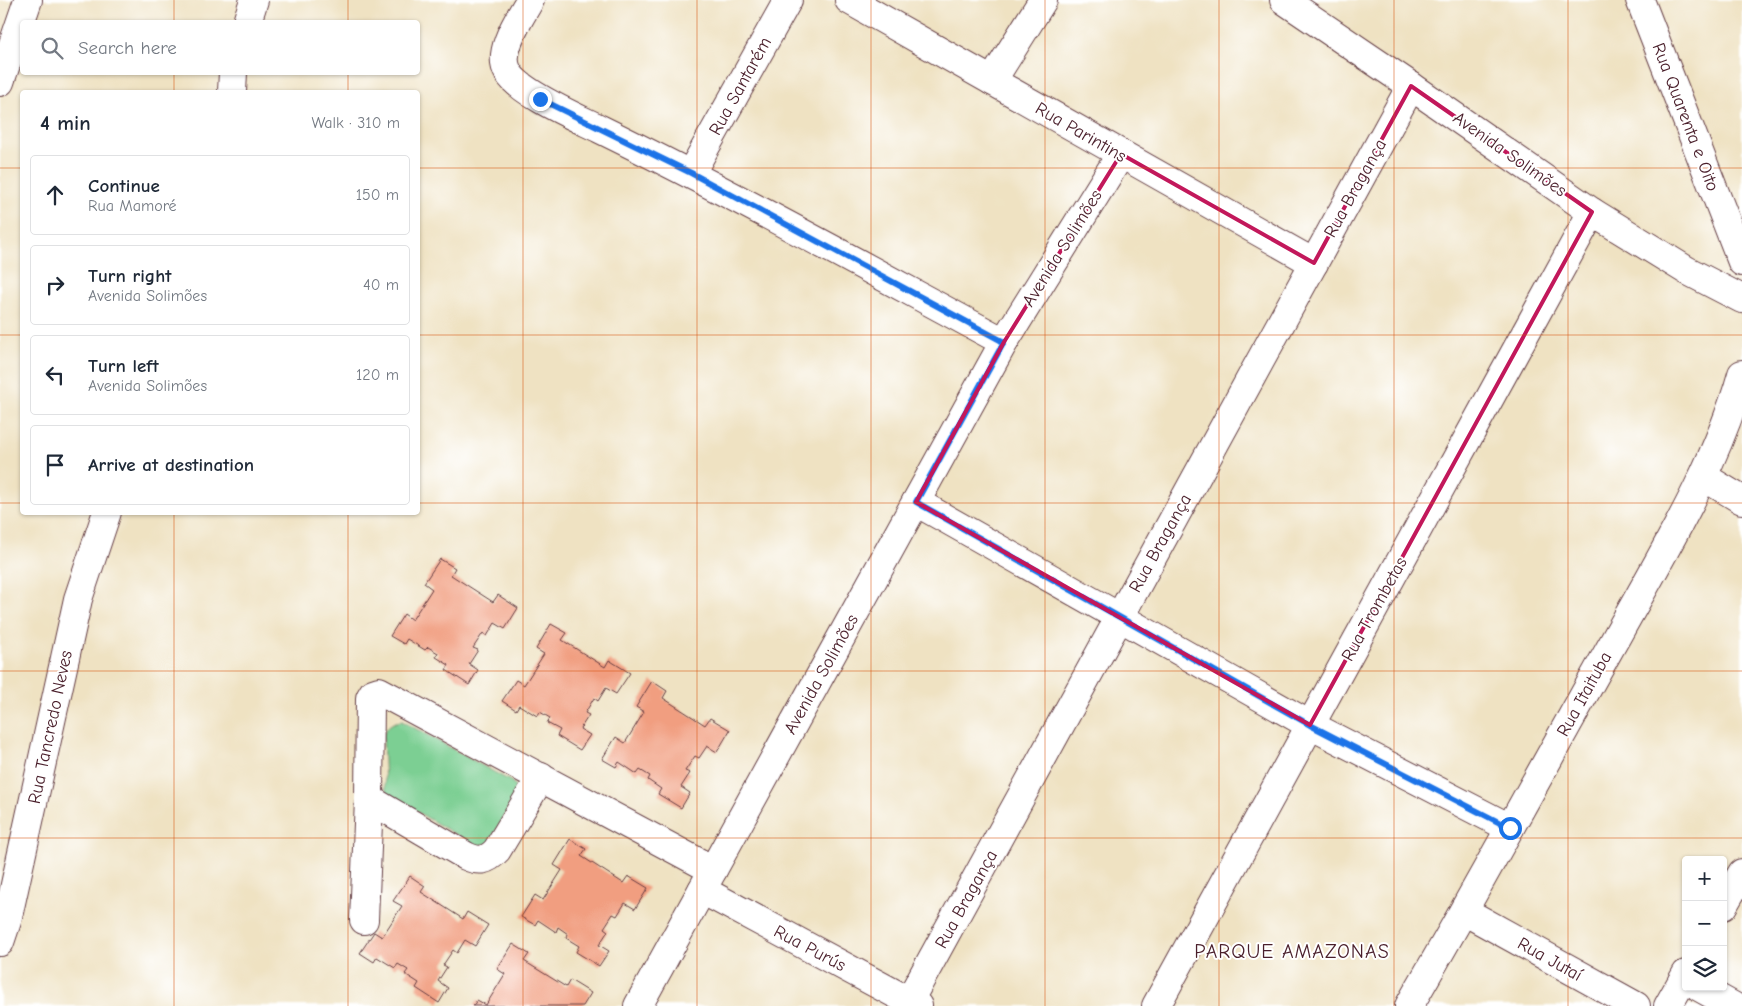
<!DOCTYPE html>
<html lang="en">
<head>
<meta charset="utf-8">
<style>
	:root { --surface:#fff; --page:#f2f2f3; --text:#1f2937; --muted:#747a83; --line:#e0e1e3 }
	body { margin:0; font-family:"Comic Neue",sans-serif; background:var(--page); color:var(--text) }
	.controls { position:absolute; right:15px; bottom:15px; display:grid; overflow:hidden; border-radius:5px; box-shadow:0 1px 4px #0004 }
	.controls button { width:45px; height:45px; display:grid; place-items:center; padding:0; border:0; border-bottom:1px solid var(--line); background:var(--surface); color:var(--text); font:25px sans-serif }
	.stop { position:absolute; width:15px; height:15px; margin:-11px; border:4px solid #1a73e8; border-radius:50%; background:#fff }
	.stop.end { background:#1a73e8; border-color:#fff; box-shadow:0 1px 5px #0008 }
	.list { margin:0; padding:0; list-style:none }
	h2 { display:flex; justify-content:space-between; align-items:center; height:65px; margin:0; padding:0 20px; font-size:21px }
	h2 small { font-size:16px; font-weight:400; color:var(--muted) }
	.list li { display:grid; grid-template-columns:32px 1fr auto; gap:15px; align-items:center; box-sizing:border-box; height:80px; margin:0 10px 10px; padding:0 10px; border:1px solid var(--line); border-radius:5px }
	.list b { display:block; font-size:19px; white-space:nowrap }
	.list p { margin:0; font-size:16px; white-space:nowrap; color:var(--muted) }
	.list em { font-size:16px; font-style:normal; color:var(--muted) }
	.icon { flex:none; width:28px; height:28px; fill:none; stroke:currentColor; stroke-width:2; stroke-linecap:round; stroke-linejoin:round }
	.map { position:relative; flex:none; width:1742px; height:1006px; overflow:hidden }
	.search { position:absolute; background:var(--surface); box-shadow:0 1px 4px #0004; left:20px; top:20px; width:400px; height:55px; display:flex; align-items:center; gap:12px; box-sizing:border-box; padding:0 18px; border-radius:5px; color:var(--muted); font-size:19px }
	.panel { position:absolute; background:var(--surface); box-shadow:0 1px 4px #0004; left:20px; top:90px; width:400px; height:425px; border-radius:5px }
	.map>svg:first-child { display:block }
	.green { fill:#7bcf93; stroke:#62775f }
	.building { fill:#f19e80 }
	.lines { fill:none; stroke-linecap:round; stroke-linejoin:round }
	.minor-casing { stroke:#633c42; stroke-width:30 }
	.tertiary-casing { stroke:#633c42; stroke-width:30 }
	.secondary-casing { stroke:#633c42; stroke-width:30 }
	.minor { stroke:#fff; stroke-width:28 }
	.tertiary { stroke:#fff; stroke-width:28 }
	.secondary { stroke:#fff; stroke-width:28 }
	.route { stroke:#1a73e8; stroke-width:6 }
	.marked { fill:none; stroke:#c2185b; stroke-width:4; stroke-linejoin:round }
	.grid { fill:none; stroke:#d8530f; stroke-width:1; stroke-opacity:0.55 }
	.labels { text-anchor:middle; stroke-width:4; stroke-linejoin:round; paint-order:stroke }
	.street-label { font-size:18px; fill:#4a1f2b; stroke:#fff }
	.quarter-label { font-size:20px; letter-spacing:1px; fill:#4a1f2b; stroke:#fff }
</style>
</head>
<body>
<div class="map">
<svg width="1742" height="1006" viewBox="0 0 1742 1006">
	<rect width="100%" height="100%" fill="#fff"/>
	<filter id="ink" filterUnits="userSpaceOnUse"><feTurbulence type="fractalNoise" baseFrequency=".02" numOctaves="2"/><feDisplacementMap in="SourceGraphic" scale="10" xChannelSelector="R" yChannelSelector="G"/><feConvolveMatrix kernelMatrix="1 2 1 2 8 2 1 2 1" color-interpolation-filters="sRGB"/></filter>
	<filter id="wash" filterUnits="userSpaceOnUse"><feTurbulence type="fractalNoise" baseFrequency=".0096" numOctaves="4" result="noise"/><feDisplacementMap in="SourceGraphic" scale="20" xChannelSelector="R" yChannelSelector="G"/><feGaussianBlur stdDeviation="1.12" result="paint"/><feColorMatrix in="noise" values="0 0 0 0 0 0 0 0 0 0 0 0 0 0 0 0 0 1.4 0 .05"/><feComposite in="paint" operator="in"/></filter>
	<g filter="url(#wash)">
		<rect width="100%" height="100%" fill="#efe2c2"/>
		<path class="green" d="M402,721L512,782L515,786L516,796L489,843L477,847L388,795L385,788L383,736C386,726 392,722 402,721Z"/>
		<g id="blocks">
			<g class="building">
				<path d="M440,559L455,568L451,575L493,602L498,595L518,608L505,629L495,623L487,636L483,633L473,648L478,650L469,664L478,670L469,685L446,670L449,665L436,657L438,653L428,647L425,650L407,639L404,644L390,636L404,614L412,620L432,589L424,583Z"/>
				<path d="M551,624L567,633L562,640L605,667L609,660L630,673L616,694L606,688L598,701L594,698L585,713L589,715L580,729L590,735L580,750L557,736L560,730L547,723L550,718L540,712L537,716L519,705L516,710L502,701L516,680L524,685L544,654L536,649Z"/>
				<path d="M652,681L667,691L663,698L705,725L710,718L730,730L717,752L707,746L699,758L695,756L685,771L690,773L681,787L690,793L681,808L658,794L661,789L648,780L650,776L640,770L637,774L619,762L616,767L602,759L616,737L625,743L644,712L636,707Z"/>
				<path d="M570,839L586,849L581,856L623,883L628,876L648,888L635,909L625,903L617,916L613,914L604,928L608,931L599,945L609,951L599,966L576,952L579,946L566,938L568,934L558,927L556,932L538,920L535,925L521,917L535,895L543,900L562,870L554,865Z"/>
				<path d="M410,876L425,886L421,892L463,919L467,912L488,925L475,946L465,940L457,953L453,950L443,965L447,967L438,981L448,988L439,1003L416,988L419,983L405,974L408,970L398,964L395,968L377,957L374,962L360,953L374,932L382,937L402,906L393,901Z"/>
				<path d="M513,944L529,954L524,961L566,987L570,980L591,993L583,1006H473L477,1000L486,1005L505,974L497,969Z"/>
			</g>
		</g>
	</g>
	<g filter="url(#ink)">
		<use href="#blocks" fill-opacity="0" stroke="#633c42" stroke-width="1"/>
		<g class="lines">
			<g class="minor-casing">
				<g id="minor">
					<path d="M530,0C520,18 496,52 508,72C519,93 578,118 600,129C737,196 870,270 1004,342"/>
					<path d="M849,0L1314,263"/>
					<path d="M1284,0L1411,86L1592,212L1686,270L1742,299"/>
					<path d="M247,22L254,0"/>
					<path d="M992,81L1043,0"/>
					<path d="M0,82L28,0"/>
					<path d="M232,92L233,72"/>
					<path d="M691,173L788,0"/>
					<path d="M1704,477L1742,500"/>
					<path d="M916,502L1310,725L1510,828"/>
					<path d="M369,799L466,856C479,862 487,861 497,850L541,777"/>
					<path d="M702,890L918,1006"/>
					<path d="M1723,906L1742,873"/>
					<path d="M1464,911L1636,1006"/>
					<path d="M364,920L369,799L370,698L373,693L379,691L713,870"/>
					<path d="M0,942L7,921L78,599L107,512"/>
					<path d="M1699,987L1733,1006"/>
					<path d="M909,1001L1411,86"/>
					<path d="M638,1006L1004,342L1121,154"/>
					<path d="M1156,1006L1592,212"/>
					<path d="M1668,1006L1686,974"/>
				</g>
			</g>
			<g class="tertiary-casing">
				<path id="tertiary" d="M1409,1006C1479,886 1545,764 1613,643C1661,556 1715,470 1742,374"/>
			</g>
			<g class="secondary-casing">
				<path id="secondary" d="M1640,0L1742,262"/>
			</g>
			<use href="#minor" class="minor"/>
			<use href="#tertiary" class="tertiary"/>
			<use href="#secondary" class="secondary"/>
		</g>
	</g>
	<g class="lines" filter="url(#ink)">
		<path class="route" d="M540,99L691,173L1004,342L916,502L1310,725L1510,828"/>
	</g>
	<path class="marked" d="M1411,86L1592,212L1310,725L916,502L1004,342L1121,154L1314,263Z"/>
	<path class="grid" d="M174,0V22M348,0V22M523,0V1006M697,0V1006M871,0V1006M1045,0V1006M1219,0V1006M1394,0V1006M1568,0V1006M174,72V92M348,72V92M0,168H22M418,168H1742M0,335H22M418,335H1742M0,503H22M418,503H1742M174,512V1006M348,512V1006M0,671H1742M0,838H1742"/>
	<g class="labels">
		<g class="street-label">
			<text transform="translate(740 86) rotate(-61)" y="6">Rua Santarém</text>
			<text transform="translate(1686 117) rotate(69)" y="6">Rua Quarenta e Oito</text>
			<text transform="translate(1081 132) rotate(30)" y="6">Rua Parintins</text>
			<text transform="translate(1510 154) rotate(35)" y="6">Avenida Solimões</text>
			<text transform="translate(1355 188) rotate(-61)" y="6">Rua Bragança</text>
			<text transform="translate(1062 248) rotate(-58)" y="6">Avenida Solimões</text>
			<text transform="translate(1160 543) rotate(-61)" y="6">Rua Bragança</text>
			<text transform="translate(1374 609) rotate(-61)" y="6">Rua Trombetas</text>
			<text transform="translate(821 674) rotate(-61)" y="6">Avenida Solimões</text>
			<text transform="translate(1584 694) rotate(-61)" y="6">Rua Itaituba</text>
			<text transform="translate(50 727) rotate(-78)" y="6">Rua Tancredo Neves</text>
			<text transform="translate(966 899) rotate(-61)" y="6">Rua Bragança</text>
			<text transform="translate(810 948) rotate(28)" y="6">Rua Purús</text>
			<text transform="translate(1550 959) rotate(29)" y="6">Rua Jutaí</text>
		</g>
		<g class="quarter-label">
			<text x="1292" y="958">PARQUE AMAZONAS</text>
		</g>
	</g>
</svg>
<div class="controls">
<button>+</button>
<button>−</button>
<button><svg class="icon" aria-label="layers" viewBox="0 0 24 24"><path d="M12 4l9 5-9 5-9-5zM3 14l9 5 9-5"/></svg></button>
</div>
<div class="stop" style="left:1510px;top:828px"></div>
<div class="stop end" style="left:540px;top:99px"></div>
<div class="search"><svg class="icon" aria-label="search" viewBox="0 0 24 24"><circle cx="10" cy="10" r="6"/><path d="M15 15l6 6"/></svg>Search here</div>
<section class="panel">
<h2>4 min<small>Walk · 310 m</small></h2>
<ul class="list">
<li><svg class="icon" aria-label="ahead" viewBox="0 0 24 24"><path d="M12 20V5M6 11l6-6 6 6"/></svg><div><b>Continue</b><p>Rua Mamoré</p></div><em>150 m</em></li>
<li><svg class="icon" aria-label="right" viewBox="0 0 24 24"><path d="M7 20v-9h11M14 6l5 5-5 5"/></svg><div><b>Turn right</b><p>Avenida Solimões</p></div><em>40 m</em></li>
<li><svg class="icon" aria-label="left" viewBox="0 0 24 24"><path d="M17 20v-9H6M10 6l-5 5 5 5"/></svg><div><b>Turn left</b><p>Avenida Solimões</p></div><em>120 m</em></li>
<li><svg class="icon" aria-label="arrive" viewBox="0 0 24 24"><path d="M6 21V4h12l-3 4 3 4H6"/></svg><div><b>Arrive at destination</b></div></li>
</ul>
</section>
</div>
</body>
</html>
